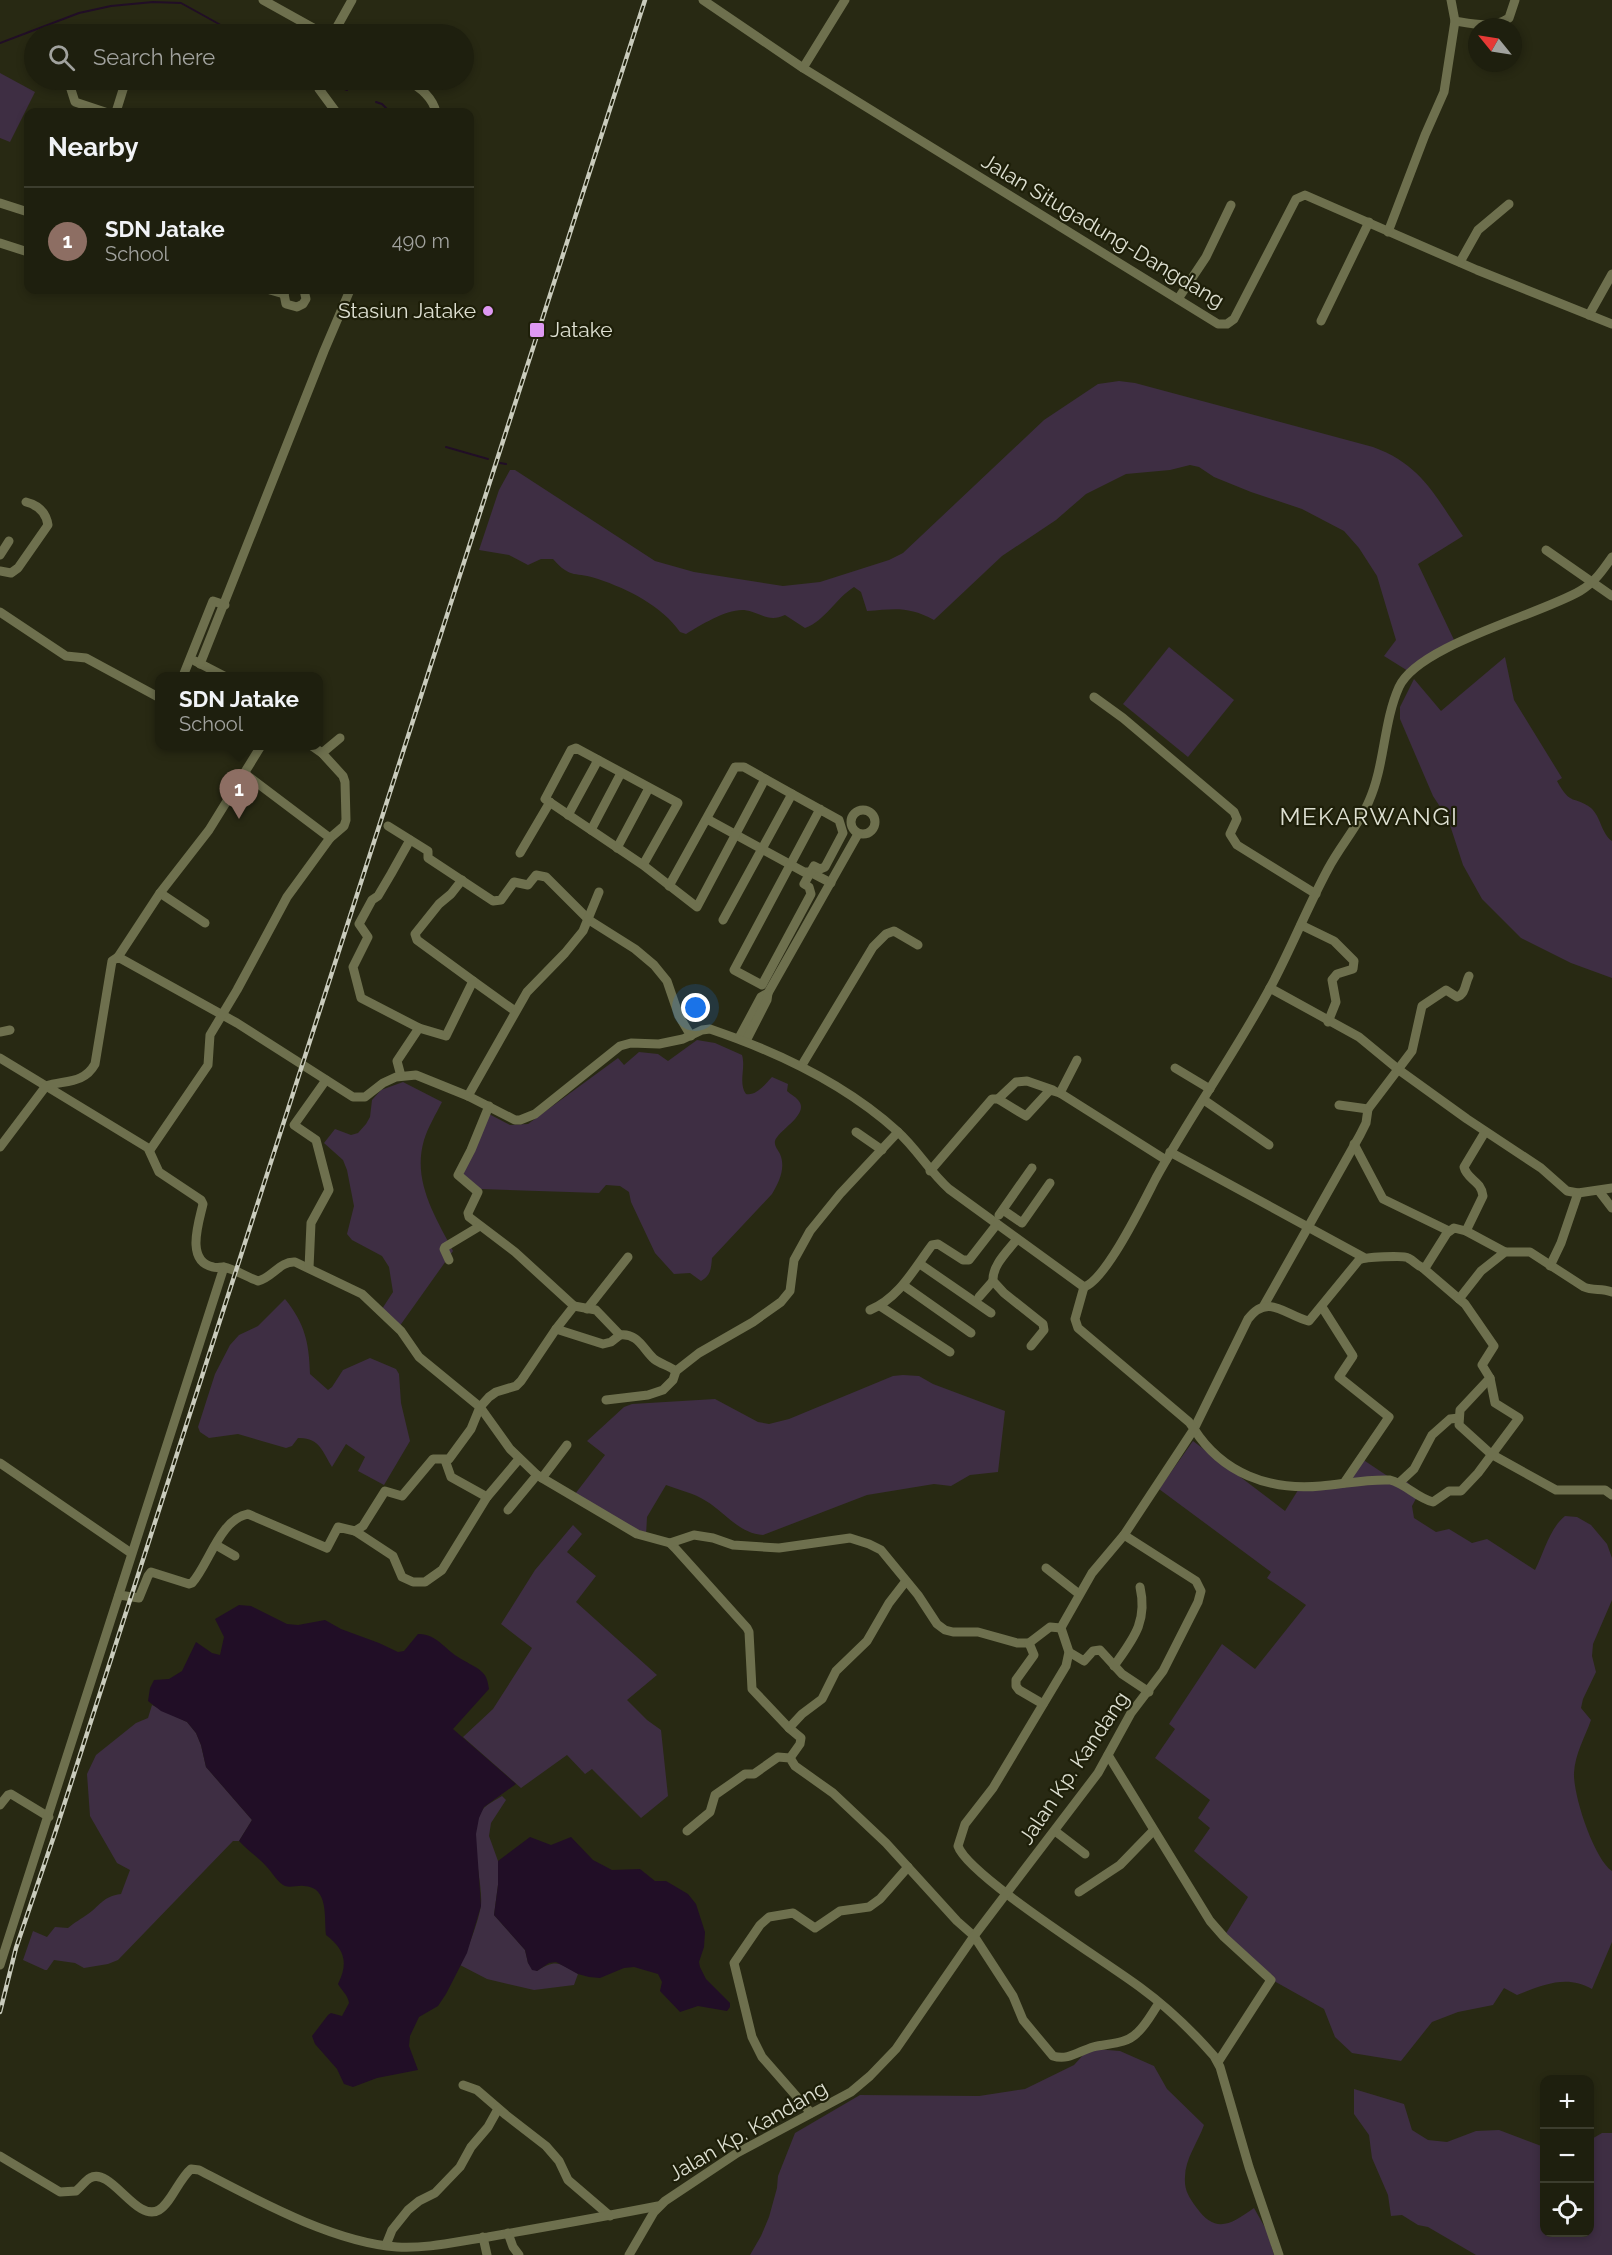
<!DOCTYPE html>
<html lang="en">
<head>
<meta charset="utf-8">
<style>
	:root { --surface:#1e1f0e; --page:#262717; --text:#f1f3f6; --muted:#a1a29e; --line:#3c3d2e; --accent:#de98f2 }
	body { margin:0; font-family:Raleway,sans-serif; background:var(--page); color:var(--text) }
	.controls { position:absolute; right:18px; bottom:18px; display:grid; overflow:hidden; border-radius:12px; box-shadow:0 3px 9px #0003 }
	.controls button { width:54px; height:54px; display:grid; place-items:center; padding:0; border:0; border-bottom:2px solid var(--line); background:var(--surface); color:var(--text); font:30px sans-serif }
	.compass { position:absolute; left:1468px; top:18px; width:54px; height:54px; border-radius:50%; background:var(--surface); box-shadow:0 3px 9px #0003; rotate:300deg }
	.you { position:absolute; left:696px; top:1008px; width:21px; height:21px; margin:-15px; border:4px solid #fff; border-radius:50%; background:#1a73e8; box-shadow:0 0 0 9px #1a73e833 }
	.badge { display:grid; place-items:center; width:39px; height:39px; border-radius:50%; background:var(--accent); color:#fff; font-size:20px; font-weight:700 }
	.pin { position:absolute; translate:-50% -50px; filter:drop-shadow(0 2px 3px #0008) }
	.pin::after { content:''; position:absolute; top:32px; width:21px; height:18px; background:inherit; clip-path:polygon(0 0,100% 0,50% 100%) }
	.popup { position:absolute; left:155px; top:672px; width:168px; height:78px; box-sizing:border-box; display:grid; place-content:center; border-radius:12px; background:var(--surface); filter:drop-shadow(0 2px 4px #0005); font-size:20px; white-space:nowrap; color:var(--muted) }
	.popup b { font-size:22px; color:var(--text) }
	.popup::after { content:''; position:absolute; left:50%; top:100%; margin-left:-12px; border:12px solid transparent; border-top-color:var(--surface) }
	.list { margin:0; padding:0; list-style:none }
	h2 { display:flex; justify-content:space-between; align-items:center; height:78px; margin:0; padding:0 24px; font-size:26px }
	h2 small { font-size:20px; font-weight:400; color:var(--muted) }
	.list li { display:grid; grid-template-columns:39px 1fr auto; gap:18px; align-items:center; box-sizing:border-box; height:108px; padding:0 24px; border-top:2px solid var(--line) }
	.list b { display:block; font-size:22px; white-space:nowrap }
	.list p { margin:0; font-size:20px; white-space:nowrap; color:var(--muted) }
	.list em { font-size:20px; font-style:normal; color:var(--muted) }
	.icon { flex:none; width:33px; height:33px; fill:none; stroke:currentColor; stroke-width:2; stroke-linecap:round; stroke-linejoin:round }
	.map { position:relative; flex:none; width:1612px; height:2255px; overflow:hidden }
	.search { position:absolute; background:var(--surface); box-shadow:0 3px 9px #0003; left:24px; top:24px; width:450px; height:66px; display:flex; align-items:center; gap:15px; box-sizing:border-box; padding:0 21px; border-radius:33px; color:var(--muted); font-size:22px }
	.panel { position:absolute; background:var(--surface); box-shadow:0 3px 9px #0003; left:24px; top:108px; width:450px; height:186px; border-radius:12px }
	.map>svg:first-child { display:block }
	.green { fill:#3e2e43 }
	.water { fill:#210e26 }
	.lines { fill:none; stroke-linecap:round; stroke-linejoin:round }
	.stream { stroke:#210e26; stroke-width:2 }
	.minor { stroke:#6e704e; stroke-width:9 }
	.rail-casing { stroke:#c9cbbc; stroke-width:4.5 }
	.rail { stroke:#1e1f09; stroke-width:2; stroke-dasharray:7; stroke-linecap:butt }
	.poi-dot { fill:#de98f2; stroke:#1e1f09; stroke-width:2 }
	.labels { text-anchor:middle; stroke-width:4.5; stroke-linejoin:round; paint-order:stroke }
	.street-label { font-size:21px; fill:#dee0d2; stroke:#1e1f09 }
	.poi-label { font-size:21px; fill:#dee0d2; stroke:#1e1f09; text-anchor:end }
	.quarter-label { font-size:24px; letter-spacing:1.5px; fill:#dee0d2; stroke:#1e1f09 }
</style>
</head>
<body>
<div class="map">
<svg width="1612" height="2255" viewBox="0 0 1612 2255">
	<rect width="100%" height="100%" fill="#282913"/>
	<g class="green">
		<path d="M0,73L35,92L10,142L0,138Z"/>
		<path d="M1119,381L1135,383L1373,447C1422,465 1434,495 1463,536L1418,564L1455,642L1408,671L1384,656L1396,640L1377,576L1359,548L1344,531L1302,509L1251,492L1214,477L1199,467L1190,465L1170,470L1126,474L1086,494L1056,520L1002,556L934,620C908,606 895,609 867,611L861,592L854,587C836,598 825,621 805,628L785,615C768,623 760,612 744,610C726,609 701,625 686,634L680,632C662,606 628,589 598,579C576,571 571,580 553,559H541L528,565L509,555L479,550L499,490L510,470H515L655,561L694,572L783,586L820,582L889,560L903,553L1044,420L1098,384Z"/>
		<path d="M1169,647L1234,700L1188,757L1123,704Z"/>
		<path d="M1505,657L1514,700L1562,778L1557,781C1571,807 1574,795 1591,808C1601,817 1601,833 1612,841V978L1571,963L1521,938L1482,899L1463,865L1448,819L1433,796L1400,719V707L1414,679L1441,711Z"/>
		<path d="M697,1040L715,1043L742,1055C746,1068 738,1083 746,1094C757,1096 765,1084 772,1077L788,1084L787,1091C791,1095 795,1096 798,1100C811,1114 778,1130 775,1141C774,1146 778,1150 780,1154C786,1168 779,1182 772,1194L712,1258C711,1269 711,1275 701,1281L690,1273L674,1274L655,1253L631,1202L629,1192L620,1186L606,1185L599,1193L480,1189L460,1175L489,1114L510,1125L528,1124L618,1058L624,1065L639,1052L658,1054L668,1061Z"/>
		<path d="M403,1082L442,1102C436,1114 428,1127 424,1140C412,1181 435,1216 453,1251L399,1327L382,1309L393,1292L389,1267L382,1256L352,1240L347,1234L354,1206L347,1170L343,1160L324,1143L335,1129L351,1135L358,1133L366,1124L370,1117L372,1100L381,1090Z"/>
		<path d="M285,1299C305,1324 309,1342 310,1374L328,1390L332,1387L343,1370L370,1358L396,1369L399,1374L401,1403L410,1441L384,1485L358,1471L365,1457L346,1444L332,1467C323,1452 319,1437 298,1438L292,1446L286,1448L238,1434L209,1438L200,1432L198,1427L215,1374L230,1345L239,1335L258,1326Z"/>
		<path d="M903,1375L919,1376L933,1384L1005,1411L998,1472L970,1475L951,1486L934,1484L867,1495L763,1535C738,1533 726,1513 706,1501C694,1493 679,1490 666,1485L647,1517L646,1536L572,1498L605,1455L587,1441L624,1407L632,1404L715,1399L758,1422L769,1424L789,1419L893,1376Z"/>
		<path d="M1193,1441L1285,1511L1300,1487L1343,1481L1362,1459L1389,1477L1404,1479L1419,1493L1412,1506L1414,1518L1436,1532L1449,1529L1472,1543L1487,1539L1535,1570C1544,1553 1549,1529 1565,1516L1577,1517L1591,1525L1607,1544L1612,1558V1600L1593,1644L1592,1656L1596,1672L1583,1699L1581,1708L1591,1720C1585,1737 1575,1754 1574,1773C1573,1795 1594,1859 1612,1871V1942L1592,1989C1567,1974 1542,1985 1517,1995L1504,1988L1493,2005L1458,2012L1432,2022L1401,2061L1352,2053L1335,2037L1324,2009L1265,1976L1225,1935L1248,1897L1194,1851L1210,1828L1198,1818L1210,1800L1155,1758L1175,1729L1169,1724L1222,1644L1255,1669L1306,1605L1267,1578L1271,1572L1159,1489Z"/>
		<path d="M573,1525L582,1534L567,1552L596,1576L576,1602L657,1675L627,1700L647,1720L661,1730L668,1796L641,1818L592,1769L585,1774L567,1755L521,1788L463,1737L493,1709L532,1648L501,1624L535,1570Z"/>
		<path d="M152,1705L187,1722L196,1733L201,1745L206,1767L252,1820L239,1841H233L118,1960L108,1964L84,1968L75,1963L54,1960L47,1970H45L23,1960L33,1931L47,1937L55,1927L68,1928C75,1922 81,1919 88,1914C102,1904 102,1897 121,1894L130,1870L117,1863L90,1816L87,1774L96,1755L136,1723L148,1718Z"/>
		<path d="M502,1796L506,1800L491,1823L489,1836L498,1861V1885L494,1915L525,1950L528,1963L537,1971C557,1958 560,1964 578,1974L574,1985L534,1990L487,1979L460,1965C467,1952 479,1920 481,1905C483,1877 466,1834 483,1809C487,1804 496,1800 502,1796Z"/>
		<path d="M1095,2049L1120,2051L1154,2066L1167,2089L1204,2125C1198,2142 1185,2159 1185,2177C1184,2190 1189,2197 1196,2207C1216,2235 1231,2224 1254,2208L1267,2231L1274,2255H750L761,2236L769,2217L777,2188L778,2176L795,2133L860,2095L979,2096L1025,2089L1074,2065L1084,2054Z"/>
		<path d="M1354,2089L1404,2104L1412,2130L1428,2140L1447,2142L1476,2131L1499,2130L1544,2147V2232H1590V2140L1602,2133H1612V2255H1476L1428,2227L1418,2225L1402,2215L1391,2216L1388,2195L1372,2158L1369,2135L1354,2114Z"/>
	</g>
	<g class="water">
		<path d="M239,1605L251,1606L287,1624L298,1625L325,1620L341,1629L379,1643L398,1652L404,1651L418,1634C435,1633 445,1649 458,1657C465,1662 476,1666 482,1672C487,1676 488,1683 489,1689L453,1729L516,1784L484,1807L479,1818L476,1834L481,1906L467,1953L446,1994L438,2006L419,2017L410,2036L409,2046L418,2070L377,2078L353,2087L344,2084L337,2069L315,2044L312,2036L328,2015L331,2013L342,2016L349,2003C348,1995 342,1991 338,1984C349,1962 344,1949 326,1935C324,1917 329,1887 304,1886C298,1885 291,1888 285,1886C278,1883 272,1872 266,1866C258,1857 247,1850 239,1841L252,1820L206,1767L201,1745L196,1733L187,1722L161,1711L148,1701L150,1688L154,1680L169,1679L182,1671L196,1642L212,1653L220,1655L224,1637L215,1619Z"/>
		<path d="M530,1837L551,1845L571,1837L593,1860L612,1870L640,1869L655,1881H666L688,1894L696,1904L705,1932L704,1947L699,1962L700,1967L706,1979L730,2003V2007L727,2011L698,2006L680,2012L660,1991L662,1982L658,1974L634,1967L624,1968L600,1978L589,1977L578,1974L556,1962L549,1963L537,1971L532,1970L528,1963L525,1950L494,1915L498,1885V1861Z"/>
	</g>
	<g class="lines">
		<g class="stream">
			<path d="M0,43L79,13L111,6L153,2L181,3L237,34"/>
			<path d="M323,80L347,90"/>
			<path d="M376,102L382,104L390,112"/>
			<path d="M446,447L488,459"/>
			<path d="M500,463L506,464"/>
		</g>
		<g class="minor">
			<path d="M263,0L324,34"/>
			<path d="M703,0L803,68L1218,324H1227L1234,319L1296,199L1305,195L1477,270L1612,324"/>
			<path d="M1455,21C1473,24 1493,29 1509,18L1515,0"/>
			<path d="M139,34L140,29"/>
			<path d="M333,34L352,0"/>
			<path d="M803,68L845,0"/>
			<path d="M68,80L75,102L105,112"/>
			<path d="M317,80L319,89L336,112"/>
			<path d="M406,80C420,87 432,96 436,112"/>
			<path d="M116,112L126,80"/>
			<path d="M0,203L28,212"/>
			<path d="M1388,232L1425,135L1444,92L1455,21L1451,0"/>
			<path d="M0,243L28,252"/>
			<path d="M1460,262L1478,230L1509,204"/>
			<path d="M270,290L284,294"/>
			<path d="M286,290L284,294L286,304L297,307L303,304L306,299L304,290"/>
			<path d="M1178,299L1206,257L1231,205"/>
			<path d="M1589,315L1612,274"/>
			<path d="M1321,321L1369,222"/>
			<path d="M1546,550L1612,596"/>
			<path d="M0,555L9,541"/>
			<path d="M0,571L11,573L18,568L48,525C46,512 38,505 26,502"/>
			<path d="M0,612L66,656L86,658L160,698"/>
			<path d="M195,661L224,676"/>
			<path d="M200,664L324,351L350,290"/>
			<path d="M183,676L213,601L225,605"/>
			<path d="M1094,697L1123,718L1234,812L1237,819L1230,834L1237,845L1316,894"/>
			<path d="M312,746L322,753L340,738"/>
			<path d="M322,753L343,776L345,782L346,820L344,826L330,838"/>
			<circle cx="863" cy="822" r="12"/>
			<path d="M568,815L598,760"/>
			<path d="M707,819L804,872H810L831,883"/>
			<path d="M388,826L428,851V858L493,901L501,900L514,882L528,885L536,875L546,877L589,920L635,949L654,965L667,981L679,1016L691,1036"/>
			<path d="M591,830L621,773"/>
			<path d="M410,840L391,874L378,896L372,900L359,924L368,937L353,967L361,998L419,1028"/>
			<path d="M617,848L649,788"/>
			<path d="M520,853L550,802"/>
			<path d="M643,865L678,803L576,748L571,750L545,799L643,865L697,907L765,779"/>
			<path d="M669,886L735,767H744L792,794"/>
			<path d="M160,893L205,923"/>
			<path d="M723,920L792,794L839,820L843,833L825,867L820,869L814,866L804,884L809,887L811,894L762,985L734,970L820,809"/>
			<path d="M1301,925L1334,941L1354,961L1353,969L1337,974L1332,980L1336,1002L1328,1022"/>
			<path d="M118,957L160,893L209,830L261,746"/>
			<path d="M473,981L515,1011"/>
			<path d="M1270,988L1359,1037L1399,1070L1467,1119L1541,1168L1567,1191L1578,1193L1612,1188"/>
			<path d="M0,1032L10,1030"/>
			<path d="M739,1038L761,997L768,993L858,834"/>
			<path d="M746,1041L767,1000L768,993"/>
			<path d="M0,1058L148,1148L159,1172L201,1200L203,1204C199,1222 185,1261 213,1267C216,1268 220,1267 223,1267C235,1269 247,1277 258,1281C272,1278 280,1261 295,1262L362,1294L401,1331L419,1357L480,1407L510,1449L537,1475L637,1534L670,1543L675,1548L747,1628L749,1632L752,1689L789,1728L801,1738L800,1744L790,1758"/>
			<path d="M802,1065L873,947L886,934L894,931L918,945"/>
			<path d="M1175,1068L1210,1089"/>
			<path d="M401,1076L397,1061L419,1028L446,1036L473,981L417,940L415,934L439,904L451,894L462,880"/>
			<path d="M1060,1093L1077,1060"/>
			<path d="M468,1096L527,992L565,953L583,931L599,892"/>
			<path d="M998,1099L1016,1082L1027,1081L1053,1090"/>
			<path d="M1204,1100L1269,1145"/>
			<path d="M1339,1105L1368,1109L1412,1051L1422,1006L1446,990L1457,997C1466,994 1465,983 1469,976"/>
			<path d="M489,1106L471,1150L458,1175L478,1192L468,1213L469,1217L515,1252L574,1306"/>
			<path d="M856,1132L882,1150"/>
			<path d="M1354,1144L1383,1199L1449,1231"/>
			<path d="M0,1147L46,1086C65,1080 84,1084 95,1064L112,961L118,957L237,1023L353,1097H365L383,1083L396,1077L416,1075L468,1096L515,1120H520L535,1114L620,1046L631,1043L659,1044L683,1039L702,1030L710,1029C778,1052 844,1083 897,1131C917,1149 929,1171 949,1189L1084,1287"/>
			<path d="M150,1150L208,1065L210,1035L237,990L287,897L330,838L244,773"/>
			<path d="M1170,1152L1363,1257"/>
			<path d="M930,1171L992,1099H998L1026,1116L1050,1090L1060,1093L1166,1160"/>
			<path d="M1599,1191L1612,1208"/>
			<path d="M1003,1210L1022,1223L1050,1183"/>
			<path d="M999,1215L1032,1168"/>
			<path d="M1466,1231L1483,1196C1481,1180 1467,1180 1464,1167L1485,1132"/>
			<path d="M1017,1239C1008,1251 992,1265 993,1281L1004,1293L1043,1324L1044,1330L1031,1346"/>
			<path d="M449,1260L444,1249L445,1247L480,1226"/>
			<path d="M920,1264L991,1313"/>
			<path d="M1550,1266L1561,1243L1578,1193"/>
			<path d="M309,1268L311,1223L329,1190L316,1140L294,1125L326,1080"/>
			<path d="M1423,1268L1465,1304L1494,1346L1482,1365L1490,1378L1460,1410L1459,1425L1491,1454L1556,1490H1605L1612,1495"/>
			<path d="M903,1285L971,1333"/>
			<path d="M1084,1287C1106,1280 1144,1201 1156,1178C1192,1113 1235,1053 1270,988C1291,949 1307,908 1328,869C1340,846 1359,825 1369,801C1385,765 1383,723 1399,687C1418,645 1539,615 1580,591C1594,583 1603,570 1612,557"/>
			<path d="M979,1297L993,1281"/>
			<path d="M1459,1299L1481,1271L1505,1252H1530L1584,1287C1593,1291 1602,1288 1612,1292"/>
			<path d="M880,1306L950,1352"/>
			<path d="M1263,1307L1360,1135L1366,1123L1368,1109"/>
			<path d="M1322,1307L1353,1356L1339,1377L1389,1417L1344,1483"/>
			<path d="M587,1309L628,1257"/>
			<path d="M870,1310C899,1298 914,1269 932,1245L938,1244L963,1260H969L997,1224"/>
			<path d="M556,1329L603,1344L611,1342L620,1335C638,1333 643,1349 654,1359C661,1364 669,1366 676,1371"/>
			<path d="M1490,1378L1495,1403L1519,1418L1478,1473L1461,1491H1449L1433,1502C1417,1498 1406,1484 1390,1480C1367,1479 1344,1484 1321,1486C1269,1491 1222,1473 1194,1429L1248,1319C1268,1292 1286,1316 1309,1321L1359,1260C1364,1257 1404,1255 1408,1258C1415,1261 1417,1267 1425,1268L1447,1233L1454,1228L1466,1231L1505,1252"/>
			<path d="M606,1400L648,1395L663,1390L673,1380L676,1371L699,1353L753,1322L781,1302L790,1291L794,1260L810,1231L840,1194L898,1132"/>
			<path d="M445,1460L451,1477L487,1497"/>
			<path d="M0,1463L131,1553"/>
			<path d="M542,1478L567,1445"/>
			<path d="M1399,1483L1414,1469L1432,1435L1450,1419L1459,1418"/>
			<path d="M508,1510L537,1475"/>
			<path d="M355,1531L393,1556L402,1577L413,1582H425L442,1570L487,1497L519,1459"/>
			<path d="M1124,1535L1092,1573L1063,1624L1061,1628L1069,1652L1066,1666L993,1788L965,1824L958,1846C968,1876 1108,1963 1141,1988C1167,2007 1193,2032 1214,2056L1220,2067L1249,2167L1279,2255"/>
			<path d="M670,1543L694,1535L713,1538L733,1545L779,1548L850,1538L869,1544L881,1550L918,1595L937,1624L945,1630L953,1632H978L1017,1643H1029L1050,1627L1061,1628"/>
			<path d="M216,1545L235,1556"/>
			<path d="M1046,1568L1079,1594"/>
			<path d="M119,1595L139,1598L148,1576L151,1572L189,1584L192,1583C209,1564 220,1519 248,1514L327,1548L338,1527L355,1531L363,1526L385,1491L402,1496L433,1459H449L471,1429L480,1407L489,1397L496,1392L516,1386L521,1381L556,1329L574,1306L596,1310L620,1335"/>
			<path d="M1029,1643L1034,1655L1016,1680V1686L1019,1690L1043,1704"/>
			<path d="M1069,1652L1084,1661L1093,1651L1100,1650L1122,1674L1149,1692"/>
			<path d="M1114,1666C1133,1639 1148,1622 1140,1587"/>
			<path d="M789,1728L802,1714L822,1699L836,1671L867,1641L889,1603L906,1581"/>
			<path d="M1108,1755L1210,1921L1224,1937L1271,1980L1218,2062"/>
			<path d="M0,1805L8,1795L11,1794L49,1817"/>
			<path d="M687,1831L710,1812L715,1795L745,1774H754L778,1757L790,1758L795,1766L833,1793L886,1843L957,1921L974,1936L1013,1996L1023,2020L1053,2056C1068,2061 1079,2051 1093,2047C1108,2043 1125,2045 1137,2033C1146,2025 1152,2013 1159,2003"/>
			<path d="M1055,1831L1085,1854"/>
			<path d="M1079,1892L1120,1865L1153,1831"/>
			<path d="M0,1965L224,1267"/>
			<path d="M463,2085L477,2090L506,2115L546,2146L559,2161L568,2180L610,2216"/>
			<path d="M811,2113L762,2057L752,2037L734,1963L760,1925L769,1917L793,1913L815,1928L840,1911L869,1907L880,1899L908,1867"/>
			<path d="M0,2156L60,2192L76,2191C81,2187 86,2180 90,2178C111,2166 136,2223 159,2210C171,2203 179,2179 191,2169L199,2170C257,2200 332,2242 397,2247C427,2249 459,2241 488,2237C545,2227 602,2217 658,2206"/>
			<path d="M508,2233L513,2247L519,2255"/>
			<path d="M483,2237L487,2255"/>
			<path d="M386,2245L392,2230L408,2210L419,2201L435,2193L460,2167L471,2147L488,2127L498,2109"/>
			<path d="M629,2255L654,2212L665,2201L737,2153L851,2092L870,2076L896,2049L974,1936L1098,1773L1131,1713L1163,1671L1198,1602L1201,1591L1196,1581L1124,1535L1194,1429L1189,1422L1078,1328L1075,1319L1084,1287"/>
		</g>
		<g class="rail-casing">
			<path id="rail" d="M0,2012L16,1948L55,1833L645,0"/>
		</g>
		<use href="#rail" class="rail"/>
	</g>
	<g class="poi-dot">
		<circle cx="488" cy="311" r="6"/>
		<rect x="529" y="322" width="16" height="16" rx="3"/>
	</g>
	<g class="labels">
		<g class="street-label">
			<text transform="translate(1103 231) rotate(31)" y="7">Jalan Situgadung-Dangdang</text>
			<text transform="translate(1074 1768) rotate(-56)" y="7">Jalan Kp. Kandang</text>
			<text transform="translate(748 2131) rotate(-30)" y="7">Jalan Kp. Kandang</text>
		</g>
		<g class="poi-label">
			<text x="476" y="318">Stasiun Jatake</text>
			<text x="550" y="337" text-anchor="start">Jatake</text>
		</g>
		<g class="quarter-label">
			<text x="1369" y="825">MEKARWANGI</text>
		</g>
	</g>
</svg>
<div class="controls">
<button>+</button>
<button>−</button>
<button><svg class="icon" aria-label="locate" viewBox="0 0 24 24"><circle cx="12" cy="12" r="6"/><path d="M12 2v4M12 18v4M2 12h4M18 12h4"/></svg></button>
</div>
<svg class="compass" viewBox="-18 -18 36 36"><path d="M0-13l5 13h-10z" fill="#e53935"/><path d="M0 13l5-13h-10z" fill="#a1a29e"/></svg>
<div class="you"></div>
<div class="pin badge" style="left:239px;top:819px;background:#8d6e63">1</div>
<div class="popup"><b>SDN Jatake</b>School</div>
<div class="search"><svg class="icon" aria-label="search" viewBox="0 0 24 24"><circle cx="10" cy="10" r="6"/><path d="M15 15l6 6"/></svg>Search here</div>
<section class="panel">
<h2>Nearby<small></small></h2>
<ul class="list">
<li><span class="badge" style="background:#8d6e63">1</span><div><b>SDN Jatake</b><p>School</p></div><em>490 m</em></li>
</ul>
</section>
</div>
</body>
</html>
